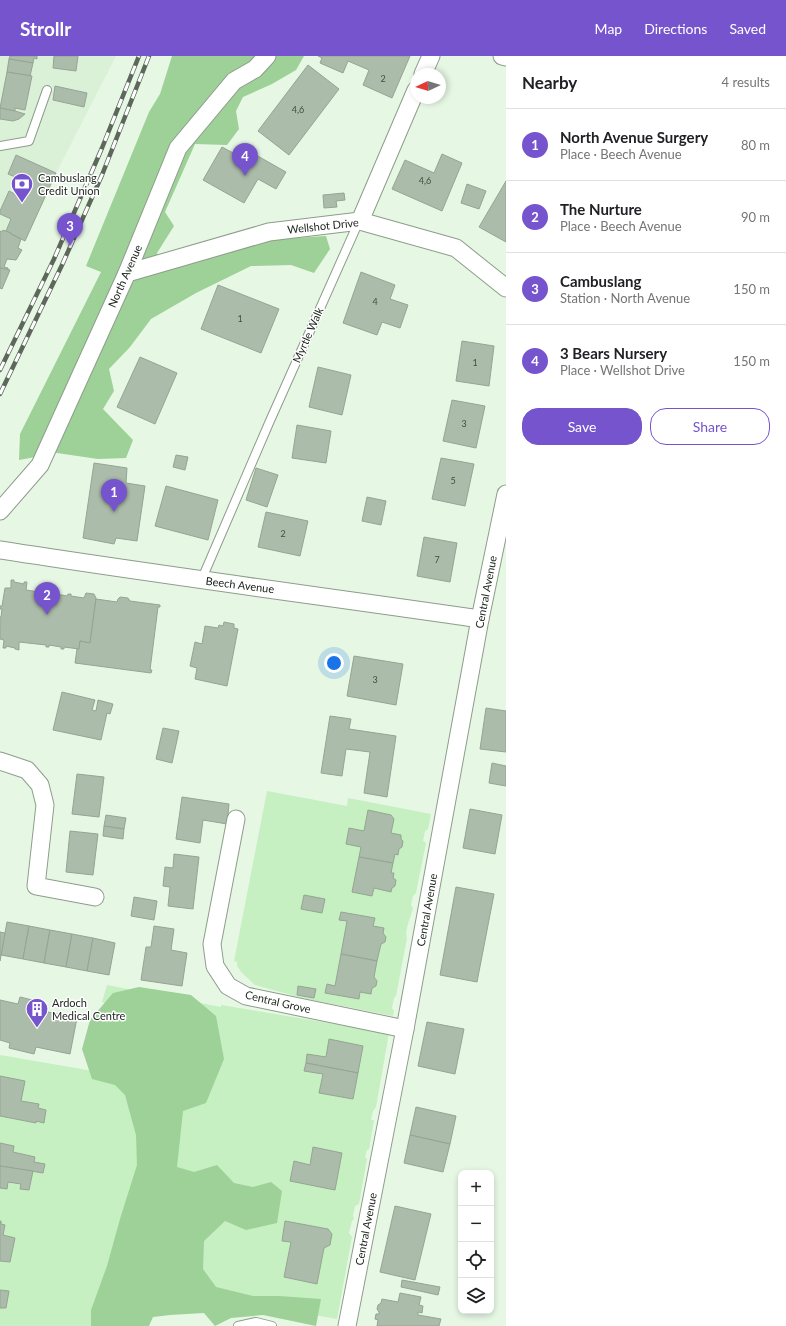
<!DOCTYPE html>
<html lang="en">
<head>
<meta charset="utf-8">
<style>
	:root { --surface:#fff; --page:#f6f6f6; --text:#202124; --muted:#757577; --line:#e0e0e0; --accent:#7654ce }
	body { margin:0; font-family:Lato,sans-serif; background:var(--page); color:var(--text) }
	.controls { position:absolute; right:12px; bottom:12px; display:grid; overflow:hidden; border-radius:8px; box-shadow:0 2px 6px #0003 }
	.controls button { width:36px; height:36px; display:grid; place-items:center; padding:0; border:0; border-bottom:1px solid var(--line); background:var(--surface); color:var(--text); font:20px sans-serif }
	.compass { position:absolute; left:410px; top:12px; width:36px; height:36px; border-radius:50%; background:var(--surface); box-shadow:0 2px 6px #0003; rotate:266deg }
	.you { position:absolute; left:334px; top:607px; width:14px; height:14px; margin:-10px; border:3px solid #fff; border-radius:50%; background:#1a73e8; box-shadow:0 0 0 6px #1a73e833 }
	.badge { display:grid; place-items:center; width:26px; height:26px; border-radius:50%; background:var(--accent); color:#fff; font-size:13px; font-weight:700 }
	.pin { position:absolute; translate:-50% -33px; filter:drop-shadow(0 1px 2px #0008) }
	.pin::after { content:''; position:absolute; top:21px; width:14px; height:12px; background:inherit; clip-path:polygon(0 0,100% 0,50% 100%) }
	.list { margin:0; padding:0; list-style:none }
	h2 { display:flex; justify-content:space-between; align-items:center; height:52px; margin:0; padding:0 16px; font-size:17px }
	h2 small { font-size:13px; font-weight:400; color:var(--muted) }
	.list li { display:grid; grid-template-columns:26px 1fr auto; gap:12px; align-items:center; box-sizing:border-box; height:72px; padding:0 16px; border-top:1px solid var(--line) }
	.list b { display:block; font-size:15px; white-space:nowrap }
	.list p { margin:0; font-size:13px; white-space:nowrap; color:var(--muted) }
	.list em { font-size:13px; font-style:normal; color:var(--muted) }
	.actions { display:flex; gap:8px; padding:12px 16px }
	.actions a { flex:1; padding:9px 0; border:1px solid var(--accent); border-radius:16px; text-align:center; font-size:14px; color:var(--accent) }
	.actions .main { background:var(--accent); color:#fff }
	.icon { flex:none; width:22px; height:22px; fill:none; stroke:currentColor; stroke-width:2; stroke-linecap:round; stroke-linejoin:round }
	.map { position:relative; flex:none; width:506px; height:1270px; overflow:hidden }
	header { display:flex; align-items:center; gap:24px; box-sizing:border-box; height:56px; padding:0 20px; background:var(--accent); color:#fff }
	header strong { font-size:19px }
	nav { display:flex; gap:22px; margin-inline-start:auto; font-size:14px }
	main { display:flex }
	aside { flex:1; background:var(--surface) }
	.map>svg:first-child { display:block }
	.built { fill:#daf1d7 }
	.green { fill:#c6efc2 }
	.forest { fill:#9dd197 }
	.building { fill:#acbcaa; stroke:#95a593 }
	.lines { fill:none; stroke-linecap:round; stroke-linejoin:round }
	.lane-casing { stroke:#8d9d8b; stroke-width:10 }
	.street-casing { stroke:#8d9d8b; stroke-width:19 }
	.lane { stroke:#fff; stroke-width:8 }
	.street { stroke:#fff; stroke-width:17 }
	.rail-casing { stroke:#5d675c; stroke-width:4.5 }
	.rail { stroke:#fff; stroke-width:3; stroke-dasharray:9; stroke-linecap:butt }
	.labels { text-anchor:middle; stroke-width:3; stroke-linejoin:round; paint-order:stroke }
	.number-label { font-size:9px; fill:#444d43 }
	.poi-label { font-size:11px; fill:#212821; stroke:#fff; text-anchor:start }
	.street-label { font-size:11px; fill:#212821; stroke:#fff }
</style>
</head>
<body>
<header>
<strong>Strollr</strong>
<nav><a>Map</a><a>Directions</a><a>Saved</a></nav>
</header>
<main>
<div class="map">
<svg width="506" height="1270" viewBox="0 0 506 1270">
	<rect width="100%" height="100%" fill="#e6f7e4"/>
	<path class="built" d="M0,0H116L56,117L25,185L6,175H0Z"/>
	<g class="green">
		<path d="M267,735L347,750L348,742L431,758L428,773L425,775L423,785L426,787L416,837L413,840L411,849L413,852C411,861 404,875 407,882L396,940L394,942L392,952L394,955L393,960L302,942L255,929L242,917L237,910V906L234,905Z"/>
		<path d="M107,929L221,951V949L389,977L376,1051L373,1055L371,1064H374L369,1093L367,1094L365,1101L367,1103L359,1148L355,1150L353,1159L354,1163L352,1165L349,1177L352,1181L337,1263L130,1227L122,1270H0V999L93,1015L105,947L102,946Z"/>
	</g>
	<g class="forest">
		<path d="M172,0H304L296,14L272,28L243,41L236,55L239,73L227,89L195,88L165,156L174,170L157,197L163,214L277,183L326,180L330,193L314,217L291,209L251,210L196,237L151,263L130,291L109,313L114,335L103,353L133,384L126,402L98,403L57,397L19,404L20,378L101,216L86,210L149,56L160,38Z"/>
		<path d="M139,931L191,939L216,960L224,1003L206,1047L183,1055L177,1111L194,1116L217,1109L234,1127L253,1131L271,1126L282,1135L277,1167L246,1174L225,1165L204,1185L203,1213L216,1231L253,1240H279L321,1243L316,1270L263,1259L231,1262L215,1270L204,1257L170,1259L153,1261L149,1270H91V1254L107,1210L120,1163L137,1109L136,1079L125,1039L115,1029L92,1023L82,993L90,964L113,937Z"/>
	</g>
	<g class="building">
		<path d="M10,0H37V3L34,2L33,7L9,3Z"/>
		<path d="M54,0H78L76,15L53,12Z"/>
		<path d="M318,0H410L392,42L363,29L369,14L348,5L343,17L320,7L322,2Z"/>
		<path d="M9,3L33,7L30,20L7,16Z"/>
		<path d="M308,9L339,33L289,99L258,75Z"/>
		<path d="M7,16L32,20L25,54L15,52V55L0,52Z"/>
		<path d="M55,30L87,37L84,51L53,44Z"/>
		<path d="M0,52L15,55L25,58L19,63L13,65L0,63Z"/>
		<path d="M240,90L286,116L276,133L258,123L244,147L203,124L222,91L235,98Z"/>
		<path d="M442,98L462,107L442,155L392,133L405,104L434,117Z"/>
		<path d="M16,99L56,117L25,185L6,175L11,163L0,158V155L9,135L21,141L27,126L8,118Z"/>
		<path d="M506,125V186L479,171Z"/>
		<path d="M467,128L486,135L479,153L461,147Z"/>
		<path d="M344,137L345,144L336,145L337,151L324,152L323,139Z"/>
		<path d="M3,174L11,177V178L21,183L18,192L22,194L16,204L7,203L4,211L8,212V214L0,212V175L2,176Z"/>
		<path d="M0,212L10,214L2,233L0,232Z"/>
		<path d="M361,216L395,229L390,243L408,249L400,272L382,266L377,279L343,267Z"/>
		<path d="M218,229L279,253L261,297L201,273Z"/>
		<path d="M462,285L494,290L489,330L456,325Z"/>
		<path d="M140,301L177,317L155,368L117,351Z"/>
		<path d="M318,311L351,319L342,359L309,351Z"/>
		<path d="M452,344L485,350L476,392L443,385Z"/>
		<path d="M297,369L331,375L326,407L292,402Z"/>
		<path d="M176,399L188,401L185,414L173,411Z"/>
		<path d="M441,402L474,408L465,450L432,443Z"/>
		<path d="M94,407L127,412L126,427L145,430L137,485L116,482L114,488L83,482Z"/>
		<path d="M256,412L278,419L267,451L246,444Z"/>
		<path d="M166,430L218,444L208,484L155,470Z"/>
		<path d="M367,441L386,445L381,469L362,465Z"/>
		<path d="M266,456L308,465L300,500L258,491Z"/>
		<path d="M424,481L457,487L450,526L417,520Z"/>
		<path d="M11,524H14V526L24,528V526H27L26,534L53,538V536H56V538L67,540L68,538H71V540L84,542L86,537L94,538L96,542L90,587L80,585L79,593L64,591V593H61V591L49,589V591H46V589L19,586V594L15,593V592L6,590V592H3L4,584L0,583V561H1L2,553H0V550H2L5,532H11Z"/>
		<path d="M120,541L128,542L130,545L160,549V551H158L150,614H152L151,617L75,607L77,593H79L80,585L90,587L96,543L117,546L118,543Z"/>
		<path d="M224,566L234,568V572L238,573L227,630L195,623L197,612L190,610L195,586L202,588L205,570L218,572L219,569L223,570Z"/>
		<path d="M354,600L403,608L396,649L347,640Z"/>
		<path d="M62,636L95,644L92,654L96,655L98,644L113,648L110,658L107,657L101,684L53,674Z"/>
		<path d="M486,652L506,655V696L480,693Z"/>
		<path d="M330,660L351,663L349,673L396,680L387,741L364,737L370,696L346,693L342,720L321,717Z"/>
		<path d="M163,672L179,675L172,707L156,703Z"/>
		<path d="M492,707L506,710V730L489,727Z"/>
		<path d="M77,718L104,721L99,761L72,758Z"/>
		<path d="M182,741L229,748L227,768L203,764L200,787L176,783Z"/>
		<path d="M470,753L502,759L495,798L463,792Z"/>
		<path d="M368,754L391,759L394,763L391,777L401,779V783L403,785L402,791L399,793L398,799L395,798L393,807L359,801L361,791L346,788L349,772L364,775Z"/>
		<path d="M106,759L126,762L124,773L104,770Z"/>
		<path d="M104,770L124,773L123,783L103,780Z"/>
		<path d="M70,775L98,778L93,819L66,816Z"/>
		<path d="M174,798L199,801L193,853L168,850L170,831L163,830L165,811L173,812Z"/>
		<path d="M359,801L393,807L391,817H394L393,822L396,824L395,830L392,832L391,836L374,832L372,840L352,836Z"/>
		<path d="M456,831L494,838L477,926L440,919Z"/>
		<path d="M304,839L325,843L322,857L301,853Z"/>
		<path d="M134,841L157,845L154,864L131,860Z"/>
		<path d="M341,856L375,862L373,870L384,872L383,877L386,881L385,886L381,888L377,905L341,898L347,865L339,864Z"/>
		<path d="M7,866L29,870L23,903L1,899Z"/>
		<path d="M29,870L50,874L44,907L23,903Z"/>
		<path d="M154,870L174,873L171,894L187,897L182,930L141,924L146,891H151Z"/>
		<path d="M50,874L72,878L66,911L44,907Z"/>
		<path d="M0,876L5,877L0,905Z"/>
		<path d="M72,878L93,882L87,915L66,911Z"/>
		<path d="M93,882L115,887L109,919L87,915Z"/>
		<path d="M341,898L377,905L374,921L377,925L376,930L372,932L371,938L360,936L359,943L325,937L327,928L335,930Z"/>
		<path d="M298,930L316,933L314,942L297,939Z"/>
		<path d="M20,941L45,947L43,955L77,962L70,998L36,991L34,998L9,992L10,987L0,984V944L18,948Z"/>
		<path d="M427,966L464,973L455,1018L418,1010Z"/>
		<path d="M329,983L363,990L358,1017L306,1007L307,998L326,1001Z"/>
		<path d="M306,1007L358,1017L353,1043L319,1037L323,1018L304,1015Z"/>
		<path d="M0,1020L25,1025L21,1045L39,1048L38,1052L46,1054L44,1067L36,1065V1067L0,1060Z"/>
		<path d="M416,1051L456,1060L450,1088L410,1079Z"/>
		<path d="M410,1079L450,1088L443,1116L404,1107Z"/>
		<path d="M0,1087L14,1090L13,1096L35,1101L34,1106L45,1108L43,1117L0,1110Z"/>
		<path d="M313,1091L342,1097L335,1134L290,1125L294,1105L310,1109Z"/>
		<path d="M0,1110L33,1115L29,1134L20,1133L21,1128L8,1126L7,1133L0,1132Z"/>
		<path d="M395,1150L431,1158L415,1224L380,1216Z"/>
		<path d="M0,1165H1V1168L5,1169L3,1179L15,1182L10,1206L0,1205Z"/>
		<path d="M285,1165L328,1173L332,1178L330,1189L324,1192L317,1228L284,1221L291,1186L282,1185Z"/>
		<path d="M402,1224L440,1231L438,1239L401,1231Z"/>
		<path d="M0,1234L9,1235L6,1252H0Z"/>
		<path d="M400,1237L421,1241L419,1249L423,1250L422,1257L418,1256V1259L441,1263L439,1270H377L378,1264L375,1263L376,1258H379V1256L377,1253L378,1249L381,1247L382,1243L398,1246Z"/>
	</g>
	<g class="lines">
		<g class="lane-casing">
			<g id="lane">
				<path d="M0,90L29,85L47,34"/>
				<path d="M201,525L269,367L359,165"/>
				<path d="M238,1270L256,1266L272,1270"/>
			</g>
		</g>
		<g class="street-casing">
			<g id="street">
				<path d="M502,0L506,1"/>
				<path d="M423,18L431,0"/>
				<path d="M360,165L416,34"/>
				<path d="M127,217L269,176L360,165L456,192L506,232"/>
				<path d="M0,455L40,409L127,217L178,92L234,25L255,13L267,0"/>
				<path d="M0,494C160,519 320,540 480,563"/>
				<path d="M0,705L27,714L40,729L45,749L36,830L95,841"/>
				<path d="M236,763L212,888L215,910L228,930L246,940L405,973"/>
				<path d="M347,1270L405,973L480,563L506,438"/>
			</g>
		</g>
		<use href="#lane" class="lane"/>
		<use href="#street" class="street"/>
		<g class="rail-casing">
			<g id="rail">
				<path d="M0,314L54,203L102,92L139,0"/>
				<path d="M0,338L62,209L102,119L149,0"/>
			</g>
		</g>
		<use href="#rail" class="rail"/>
	</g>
	<defs>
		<g id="bank-pin" transform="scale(1.15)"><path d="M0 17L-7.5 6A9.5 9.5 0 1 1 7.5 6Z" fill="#7654ce" stroke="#fff"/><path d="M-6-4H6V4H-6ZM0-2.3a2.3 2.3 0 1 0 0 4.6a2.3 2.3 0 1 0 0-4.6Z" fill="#fff"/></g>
		<g id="building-pin" transform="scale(1.15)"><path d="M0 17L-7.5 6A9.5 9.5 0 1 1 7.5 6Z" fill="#7654ce" stroke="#fff"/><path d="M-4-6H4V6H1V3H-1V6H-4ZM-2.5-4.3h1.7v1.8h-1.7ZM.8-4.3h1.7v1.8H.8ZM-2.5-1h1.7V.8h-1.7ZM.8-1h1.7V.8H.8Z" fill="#fff"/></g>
	</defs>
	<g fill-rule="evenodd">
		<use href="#bank-pin" x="22" y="128"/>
		<use href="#building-pin" x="37" y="953"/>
	</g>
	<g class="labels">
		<g class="number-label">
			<text x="383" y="26">2</text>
			<text x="298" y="57">4,6</text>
			<text x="425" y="128">4,6</text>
			<text x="375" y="249">4</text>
			<text x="240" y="266">1</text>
			<text x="475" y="310">1</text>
			<text x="464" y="371">3</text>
			<text x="453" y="428">5</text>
			<text x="283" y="481">2</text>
			<text x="437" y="507">7</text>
			<text x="375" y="627">3</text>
		</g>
		<g class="poi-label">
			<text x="38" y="126">Cambuslang<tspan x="38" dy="13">Credit Union</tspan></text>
			<text x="52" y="951">Ardoch<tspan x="52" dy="13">Medical Centre</tspan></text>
		</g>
		<g class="street-label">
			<text transform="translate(323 170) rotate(-6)" y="4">Wellshot Drive</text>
			<text transform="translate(125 220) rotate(-66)" y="4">North Avenue</text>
			<text transform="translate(308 279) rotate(-66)" y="4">Myrtle Walk</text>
			<text transform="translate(240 529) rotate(7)" y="4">Beech Avenue</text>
			<text transform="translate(486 536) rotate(-79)" y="4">Central Avenue</text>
			<text transform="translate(427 854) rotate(-80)" y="4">Central Avenue</text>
			<text transform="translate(278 946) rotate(13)" y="4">Central Grove</text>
			<text transform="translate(366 1173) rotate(-79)" y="4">Central Avenue</text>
		</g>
	</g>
</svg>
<div class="controls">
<button>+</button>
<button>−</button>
<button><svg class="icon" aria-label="locate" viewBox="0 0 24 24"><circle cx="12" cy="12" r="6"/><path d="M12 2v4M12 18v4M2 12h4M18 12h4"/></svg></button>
<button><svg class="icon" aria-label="layers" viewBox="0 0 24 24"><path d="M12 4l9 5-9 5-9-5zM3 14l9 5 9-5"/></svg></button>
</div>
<svg class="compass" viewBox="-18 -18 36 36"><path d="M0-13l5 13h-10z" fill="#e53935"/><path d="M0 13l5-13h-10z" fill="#757577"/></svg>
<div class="you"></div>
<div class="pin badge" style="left:114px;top:456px">1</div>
<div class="pin badge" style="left:47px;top:559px">2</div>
<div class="pin badge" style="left:70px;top:190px">3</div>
<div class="pin badge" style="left:245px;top:120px">4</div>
</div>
<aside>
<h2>Nearby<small>4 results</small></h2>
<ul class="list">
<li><span class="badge">1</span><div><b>North Avenue Surgery</b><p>Place · Beech Avenue</p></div><em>80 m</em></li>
<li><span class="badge">2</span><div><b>The Nurture</b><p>Place · Beech Avenue</p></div><em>90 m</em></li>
<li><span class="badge">3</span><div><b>Cambuslang</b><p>Station · North Avenue</p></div><em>150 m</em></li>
<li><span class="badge">4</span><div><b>3 Bears Nursery</b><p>Place · Wellshot Drive</p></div><em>150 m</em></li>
</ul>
<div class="actions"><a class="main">Save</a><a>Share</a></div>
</aside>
</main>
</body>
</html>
